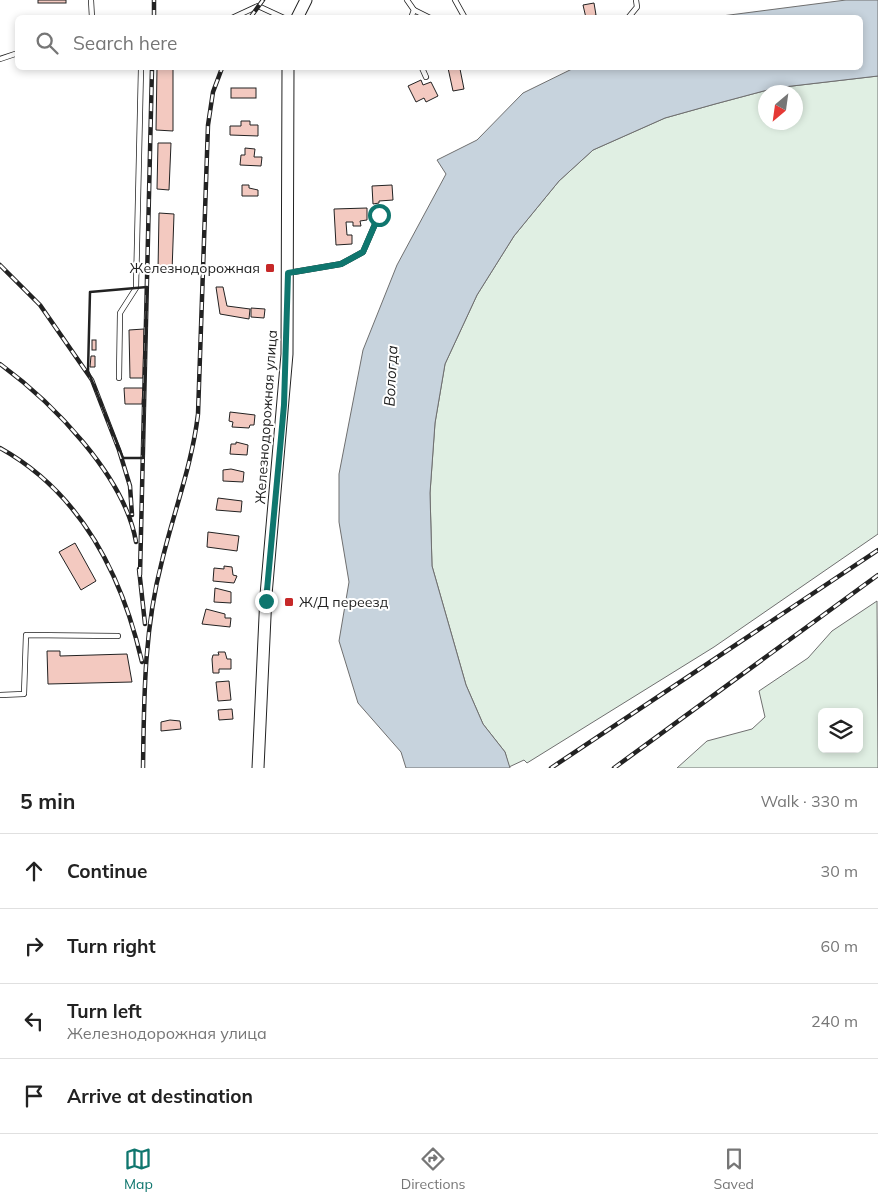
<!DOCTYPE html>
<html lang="en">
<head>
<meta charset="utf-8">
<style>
	:root { --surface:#fff; --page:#f2f2f2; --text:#222; --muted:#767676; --line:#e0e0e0; --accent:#0f766e }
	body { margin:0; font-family:Mulish,sans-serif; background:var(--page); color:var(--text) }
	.controls { position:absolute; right:15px; bottom:15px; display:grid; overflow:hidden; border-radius:8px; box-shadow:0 2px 8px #0003 }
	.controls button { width:45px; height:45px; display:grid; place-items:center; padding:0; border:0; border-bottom:1px solid var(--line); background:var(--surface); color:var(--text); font:25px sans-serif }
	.compass { position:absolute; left:758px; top:85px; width:45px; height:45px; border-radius:50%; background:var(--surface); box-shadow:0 2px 8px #0003; rotate:209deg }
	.stop { position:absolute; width:15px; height:15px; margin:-11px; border:4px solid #0f766e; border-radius:50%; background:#fff }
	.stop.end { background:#0f766e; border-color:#fff; box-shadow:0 1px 5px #0008 }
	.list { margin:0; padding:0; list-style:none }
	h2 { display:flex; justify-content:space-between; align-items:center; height:65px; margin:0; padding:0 20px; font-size:21px }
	h2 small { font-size:16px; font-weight:400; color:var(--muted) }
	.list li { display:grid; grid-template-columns:32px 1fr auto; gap:15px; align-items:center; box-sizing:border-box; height:75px; padding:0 20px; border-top:1px solid var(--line) }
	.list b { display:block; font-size:19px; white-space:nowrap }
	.list p { margin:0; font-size:16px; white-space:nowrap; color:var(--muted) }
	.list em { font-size:16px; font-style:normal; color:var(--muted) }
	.icon { flex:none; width:28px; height:28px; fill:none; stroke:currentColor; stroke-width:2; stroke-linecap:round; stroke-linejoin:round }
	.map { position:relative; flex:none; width:878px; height:768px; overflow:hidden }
	.search { position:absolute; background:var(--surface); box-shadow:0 2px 8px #0003; left:15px; right:15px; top:15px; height:55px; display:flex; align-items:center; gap:12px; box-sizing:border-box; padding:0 18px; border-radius:8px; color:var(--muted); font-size:19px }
	.sheet { height:365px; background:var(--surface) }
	nav { display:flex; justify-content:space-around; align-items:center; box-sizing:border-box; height:70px; border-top:1px solid var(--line); background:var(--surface); font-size:14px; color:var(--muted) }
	nav a { display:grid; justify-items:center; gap:2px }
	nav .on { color:var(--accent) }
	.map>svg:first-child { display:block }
	.green { fill:#e0efe3; stroke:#6f6f6f; fill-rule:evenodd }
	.water { fill:#c7d3dd; stroke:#6f6f6f }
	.building { fill:#f3c9c0; stroke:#222 }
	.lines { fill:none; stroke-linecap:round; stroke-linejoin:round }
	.service-casing { stroke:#222; stroke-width:6 }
	.secondary-casing { stroke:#222; stroke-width:13 }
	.service { stroke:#fff; stroke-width:4.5 }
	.secondary { stroke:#fff; stroke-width:11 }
	.rail-casing { stroke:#222; stroke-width:4.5 }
	.rail { stroke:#fff; stroke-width:2.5; stroke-dasharray:8; stroke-linecap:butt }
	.wall { stroke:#222; stroke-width:2.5 }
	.route { stroke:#0f766e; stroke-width:6 }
	.poi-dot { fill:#c62828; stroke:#fff; stroke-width:2 }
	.labels { text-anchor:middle; stroke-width:4; stroke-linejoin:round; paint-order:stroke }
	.poi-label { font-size:14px; fill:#222; stroke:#fff; text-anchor:end }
	.street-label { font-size:14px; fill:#222; stroke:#fff }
	.water-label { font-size:15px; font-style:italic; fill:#222; stroke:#fff }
</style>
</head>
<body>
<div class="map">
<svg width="878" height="768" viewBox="0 0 878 768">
	<rect width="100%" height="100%" fill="#fff"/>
	<g class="green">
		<path d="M878,76V534L714,647L527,763L524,760L509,767L505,752L483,724L466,685L432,566L430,493L435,423L445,364L477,295L514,236L559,181L593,150L665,118L715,104L775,88ZM766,92H796V122H766Z"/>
		<path d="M877,601L878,768H677L707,741L752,729L765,717L759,691L808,658L832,631ZM822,712H859V749H822Z"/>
	</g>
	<path class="water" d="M846,0H878V76L775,88L715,104L665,118L593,150L559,181L514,236L477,295L445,364L435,423L430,493L432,566L466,685L483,724L505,752L510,768H406L401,752L358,703L339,641L349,582L339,522V474L363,350L397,265L446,174L437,160L477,140L523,93L574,68H860V18L714,17Z"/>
	<g class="building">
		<rect x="38" y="0" width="28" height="3"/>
		<path d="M594,3L596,15L586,18L583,5Z"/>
		<path d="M157,68H173V131L156,130Z"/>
		<path d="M448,68L460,69L464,89L453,91Z"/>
		<path d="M421,80L423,85L431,82L438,96L426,102L424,98L416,102L408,86Z"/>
		<rect x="231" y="88" width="25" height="10"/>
		<path d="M241,121H250V125H258V136L230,135V126H241Z"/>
		<path d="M158,143H171L169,190L157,189Z"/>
		<path d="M245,148L255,149L254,157H262L261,166L240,165L241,155H245Z"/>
		<path d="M242,185H249V188L258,190V196H242Z"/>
		<path d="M392,185L393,200L379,201V203L373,204L372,186Z"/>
		<path d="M367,208V220L360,221L361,226H353V222H346L347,235H352V244L336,245L334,209Z"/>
		<path d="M159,213L174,214L172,272L158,271Z"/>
		<path d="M216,287H223L227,306L250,309L249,319L220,314Z"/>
		<path d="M251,308L265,309L264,318L251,317Z"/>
		<path d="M144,329L143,378H130L129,330Z"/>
		<rect x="92" y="340" width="4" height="10"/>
		<path d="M91,356H95V367H90Z"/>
		<path d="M124,388H143L142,404H125Z"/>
		<path d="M230,412L255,415L254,425H250L249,428L232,427L233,422L229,421Z"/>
		<path d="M236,442L248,445L247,455L230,454L231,444H236Z"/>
		<path d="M231,469L244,472L243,482L223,481V470Z"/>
		<path d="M218,498L242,501L241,512L216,510Z"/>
		<path d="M208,532L239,536L237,551L207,547Z"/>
		<path d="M75,543L96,581L81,590L59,552Z"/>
		<path d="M224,566L232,567L233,575L237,576L234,583L213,581L214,568L224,569Z"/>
		<path d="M215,588L231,592V603L214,602Z"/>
		<path d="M206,609L225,614V618H231L230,627L202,624Z"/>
		<path d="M47,651H60V656L127,654L132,682L48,684Z"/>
		<path d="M218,652H225L227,659H231V669H219V673H213L212,659L213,655H219Z"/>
		<path d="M229,681L231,700L218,701L216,682Z"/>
		<path d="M232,709L233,719L219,720L218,710Z"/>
		<path d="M170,720L180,721L181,729L161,731V722Z"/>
	</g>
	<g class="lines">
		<g class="service-casing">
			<g id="service">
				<path d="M91,0L92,18"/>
				<path d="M407,0L414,10L411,18"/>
				<path d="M455,0L465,18"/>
				<path d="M414,10L430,18"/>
				<path d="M232,18L258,6L284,18"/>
				<path d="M628,18L637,7L636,0"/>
				<path d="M0,59L18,53"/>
				<path d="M422,68L426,77"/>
				<path d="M288,273L341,264L363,252L379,215"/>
				<path d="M119,378L120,313L136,288L141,68"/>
				<path d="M0,695L24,694L26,635L118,636"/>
			</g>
		</g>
		<g class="secondary-casing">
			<g id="secondary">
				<path d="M297,18L306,0"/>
				<path d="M258,768L266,595L287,354L288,68"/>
			</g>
		</g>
		<use href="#service" class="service"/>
		<use href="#secondary" class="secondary"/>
		<g class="rail-casing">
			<g id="rail">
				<path d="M154,18V0"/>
				<path d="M250,18L263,0"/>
				<path d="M0,265L40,305L92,380L119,450L130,486L132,515"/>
				<path d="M0,364C52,402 125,476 136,542"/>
				<path d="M0,448C81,493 122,575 142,662"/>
				<path d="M139,569L145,624"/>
				<path d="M140,575L152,68"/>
				<path d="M143,768C144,698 144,629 162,561C174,511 192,465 198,414L208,125L213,92L222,68"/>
				<path d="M551,768L878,550"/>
				<path d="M614,768L878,575"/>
			</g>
		</g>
		<use href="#rail" class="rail"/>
		<path class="wall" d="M147,287L143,458H123L88,371L90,292Z"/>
	</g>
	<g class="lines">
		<path class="route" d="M266,601L284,405L288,273L341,264L363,252L379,215"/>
	</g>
	<g class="poi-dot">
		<rect x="265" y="263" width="10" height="10" rx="2.5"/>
		<rect x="284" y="597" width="10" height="10" rx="2.5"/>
	</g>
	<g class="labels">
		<g class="poi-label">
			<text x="260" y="273">Железнодорожная</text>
			<text x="299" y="607" text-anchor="start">Ж/Д переезд</text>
		</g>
		<g class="street-label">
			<text transform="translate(266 417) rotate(-86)" y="5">Железнодорожная улица</text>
		</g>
		<g class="water-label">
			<text transform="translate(391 376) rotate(-87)" y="5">Вологда</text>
		</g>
	</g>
</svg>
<div class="controls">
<button><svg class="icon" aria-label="layers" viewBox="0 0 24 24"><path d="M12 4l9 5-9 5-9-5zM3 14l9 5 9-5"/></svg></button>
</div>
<svg class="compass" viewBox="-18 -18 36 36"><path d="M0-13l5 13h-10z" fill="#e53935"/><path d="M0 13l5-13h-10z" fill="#767676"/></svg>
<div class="stop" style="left:379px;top:215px"></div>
<div class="stop end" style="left:266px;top:601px"></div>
<div class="search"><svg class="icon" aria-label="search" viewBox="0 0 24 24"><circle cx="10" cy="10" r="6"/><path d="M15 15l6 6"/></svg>Search here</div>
</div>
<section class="sheet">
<h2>5 min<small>Walk · 330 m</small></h2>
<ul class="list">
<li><svg class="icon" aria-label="ahead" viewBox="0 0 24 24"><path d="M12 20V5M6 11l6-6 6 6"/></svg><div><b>Continue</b></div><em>30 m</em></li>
<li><svg class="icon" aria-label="right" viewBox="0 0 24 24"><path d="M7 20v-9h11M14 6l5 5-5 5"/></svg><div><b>Turn right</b></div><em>60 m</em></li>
<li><svg class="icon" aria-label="left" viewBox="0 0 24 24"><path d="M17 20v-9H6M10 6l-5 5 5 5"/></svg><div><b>Turn left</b><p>Железнодорожная улица</p></div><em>240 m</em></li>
<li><svg class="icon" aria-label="arrive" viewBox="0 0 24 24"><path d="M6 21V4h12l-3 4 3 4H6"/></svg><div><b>Arrive at destination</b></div></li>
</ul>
</section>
<nav>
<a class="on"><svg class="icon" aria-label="map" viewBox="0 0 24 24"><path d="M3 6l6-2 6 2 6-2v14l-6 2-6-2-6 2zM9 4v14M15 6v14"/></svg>Map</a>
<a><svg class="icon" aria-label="directions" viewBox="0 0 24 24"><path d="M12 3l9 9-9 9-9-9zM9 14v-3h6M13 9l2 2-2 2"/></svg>Directions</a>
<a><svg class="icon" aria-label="saved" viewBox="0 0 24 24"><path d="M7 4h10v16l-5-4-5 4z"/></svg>Saved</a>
</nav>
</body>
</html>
